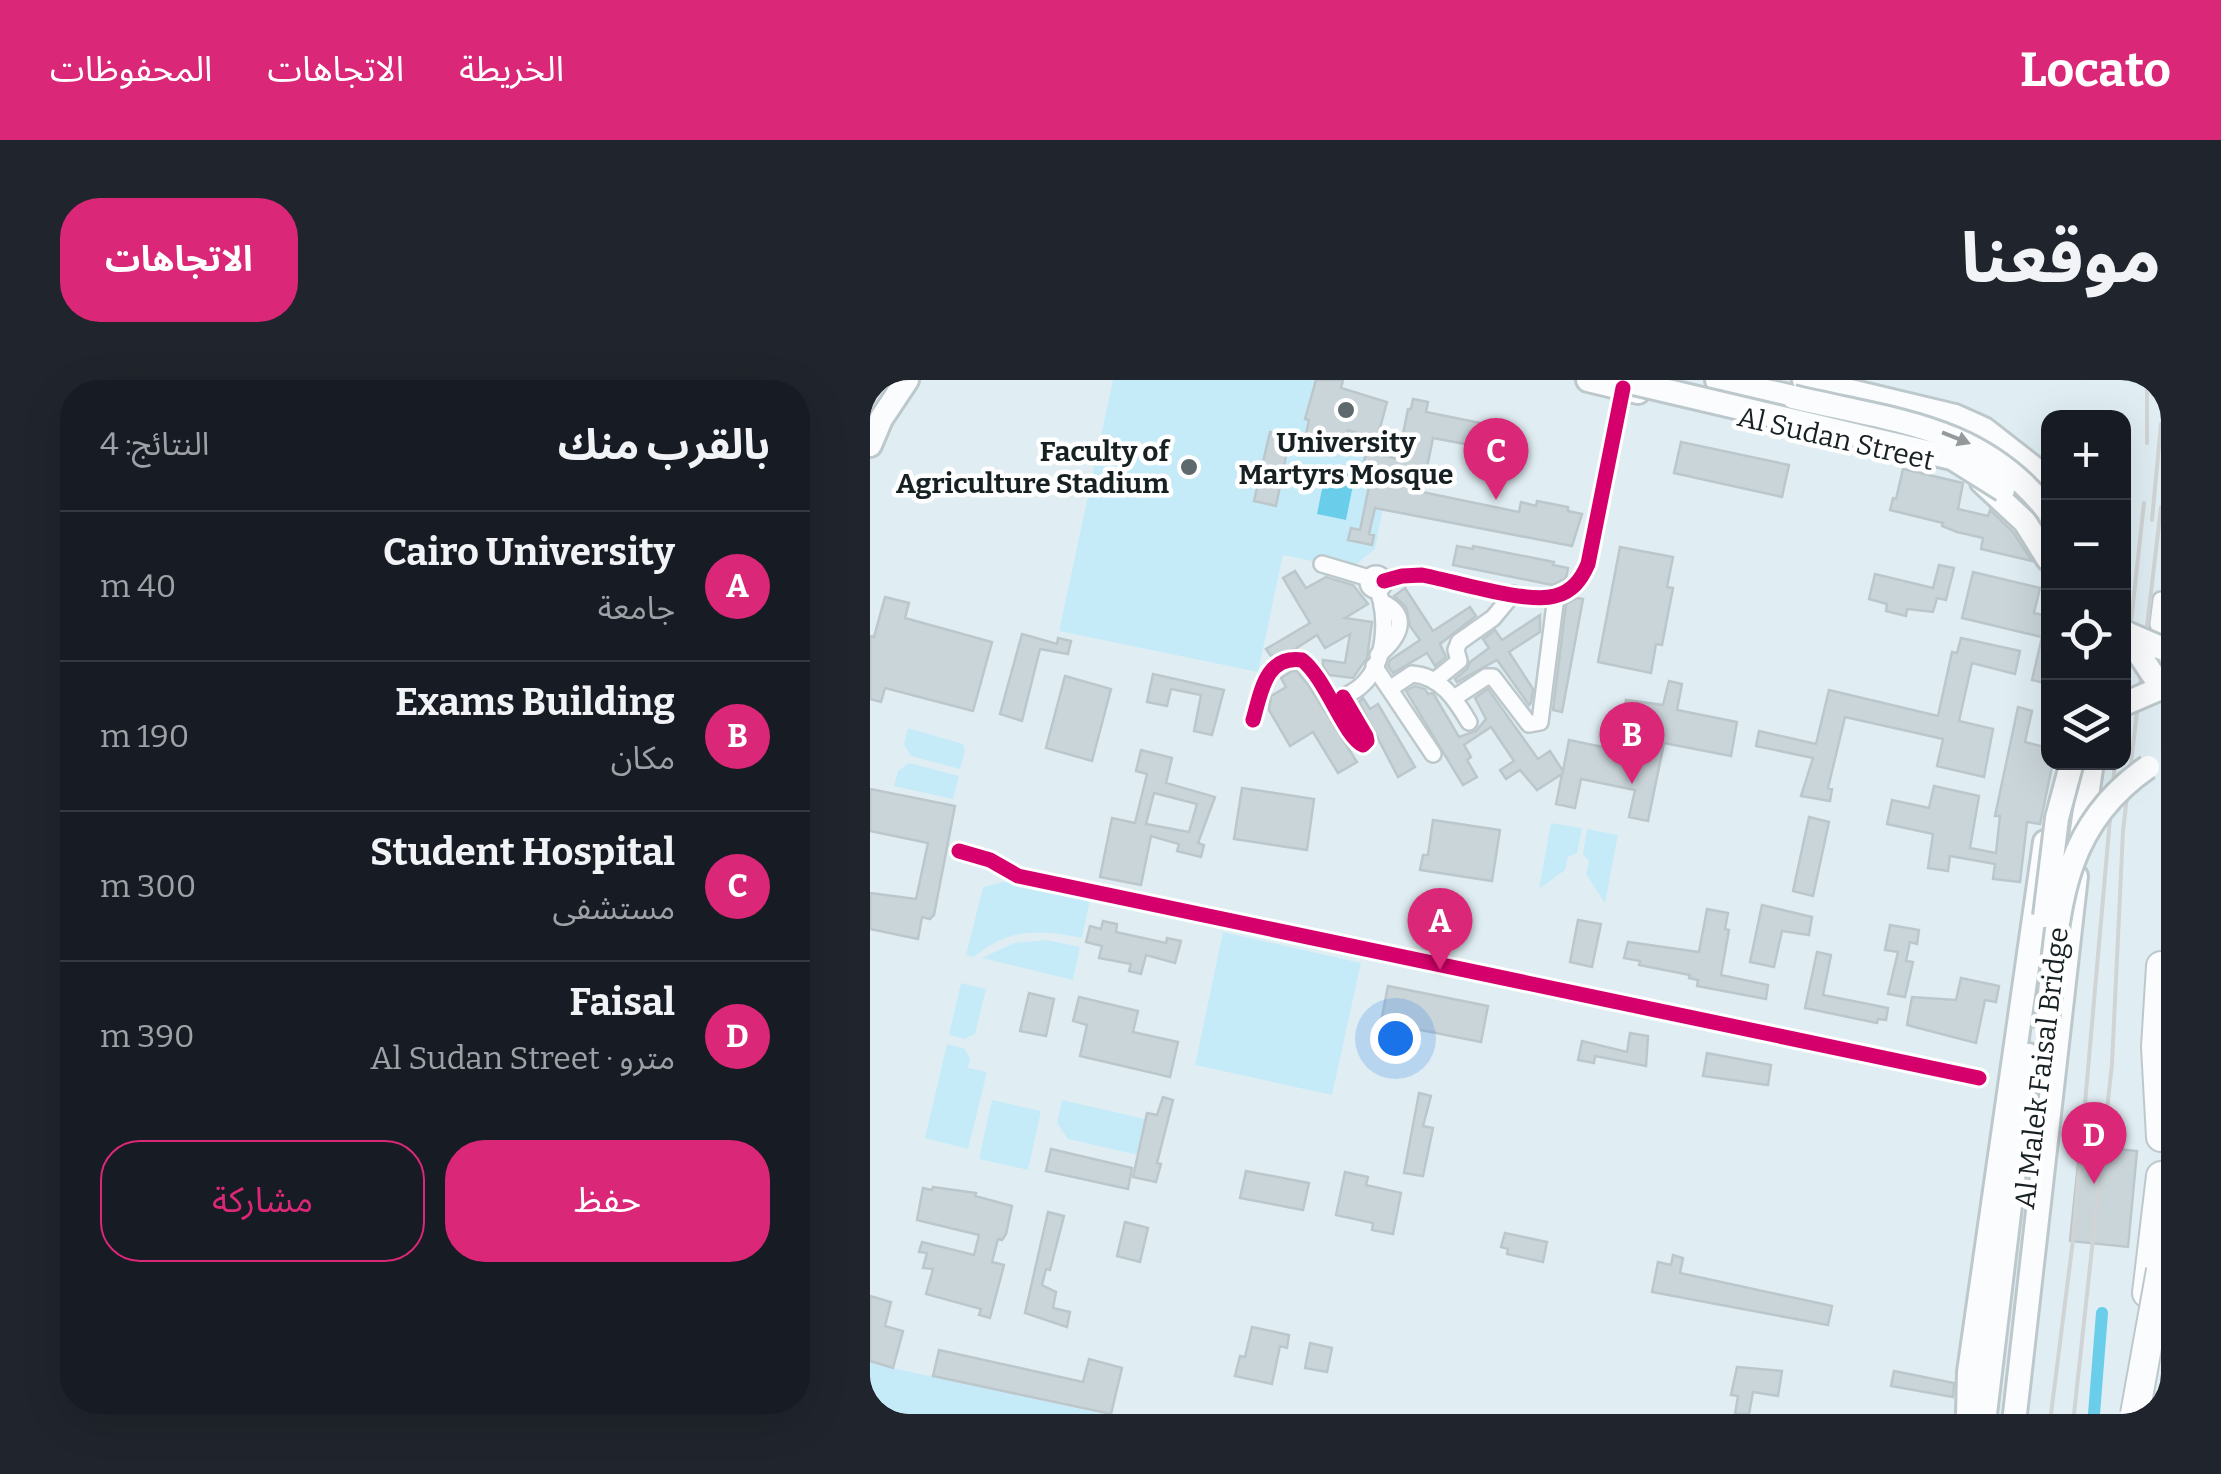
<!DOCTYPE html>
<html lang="ar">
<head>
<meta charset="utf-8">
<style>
	:root { --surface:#171b24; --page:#20242c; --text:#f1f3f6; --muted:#9ea1a6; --line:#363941; --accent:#db2777 }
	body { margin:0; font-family:Bitter,"Noto Sans Arabic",serif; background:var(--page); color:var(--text); direction:rtl }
	.controls { position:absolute; right:30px; top:30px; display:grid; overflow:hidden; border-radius:20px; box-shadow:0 10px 40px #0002 }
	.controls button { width:90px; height:90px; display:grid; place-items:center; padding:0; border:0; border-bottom:2px solid var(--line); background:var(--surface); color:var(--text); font:50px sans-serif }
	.you { position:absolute; left:525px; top:658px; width:35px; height:35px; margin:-25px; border:8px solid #fff; border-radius:50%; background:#1a73e8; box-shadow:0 0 0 15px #1a73e833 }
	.badge { display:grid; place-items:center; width:65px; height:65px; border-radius:50%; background:var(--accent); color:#fff; font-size:32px; font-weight:700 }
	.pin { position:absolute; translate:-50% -82px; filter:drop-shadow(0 2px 5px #0008) }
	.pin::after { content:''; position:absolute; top:52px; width:35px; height:30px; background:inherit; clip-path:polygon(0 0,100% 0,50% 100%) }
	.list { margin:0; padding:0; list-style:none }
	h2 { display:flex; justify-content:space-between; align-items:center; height:130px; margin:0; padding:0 40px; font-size:42px }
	h2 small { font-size:32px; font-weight:400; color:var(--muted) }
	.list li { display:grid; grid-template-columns:65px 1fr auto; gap:30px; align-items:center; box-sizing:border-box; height:150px; padding:0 40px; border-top:2px solid var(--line) }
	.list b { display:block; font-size:38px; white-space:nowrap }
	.list p { margin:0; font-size:32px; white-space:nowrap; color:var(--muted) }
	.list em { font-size:32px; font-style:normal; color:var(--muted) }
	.actions { display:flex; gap:20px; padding:30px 40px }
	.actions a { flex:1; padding:22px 0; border:2px solid var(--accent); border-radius:40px; text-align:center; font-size:35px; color:var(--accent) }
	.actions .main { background:var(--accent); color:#fff }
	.icon { flex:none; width:55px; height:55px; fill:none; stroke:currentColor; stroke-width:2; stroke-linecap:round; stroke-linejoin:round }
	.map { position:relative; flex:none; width:1291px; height:1034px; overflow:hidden; direction:ltr; border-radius:40px }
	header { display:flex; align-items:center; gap:60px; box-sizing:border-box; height:140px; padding:0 50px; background:var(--accent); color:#fff }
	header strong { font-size:48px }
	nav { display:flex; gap:55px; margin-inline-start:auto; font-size:35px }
	.intro { display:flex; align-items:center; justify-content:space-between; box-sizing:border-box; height:240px; padding:0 60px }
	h1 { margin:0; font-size:70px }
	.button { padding:25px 45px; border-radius:40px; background:var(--accent); color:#fff; font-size:35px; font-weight:700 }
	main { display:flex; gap:60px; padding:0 60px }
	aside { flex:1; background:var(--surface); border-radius:40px; box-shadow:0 10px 40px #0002 }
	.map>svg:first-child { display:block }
	.green { fill:#c6ebf8 }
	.water { fill:#6acdea }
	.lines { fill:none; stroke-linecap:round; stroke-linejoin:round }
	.canal { stroke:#6acdea; stroke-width:12 }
	.building { fill:#cad5da; stroke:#bcc7cb; stroke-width:2.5; fill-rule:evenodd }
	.minor-casing { stroke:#bdc8cc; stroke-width:20 }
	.primary-casing { stroke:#bdc8cc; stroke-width:28 }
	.motorway-casing { stroke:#bdc8cc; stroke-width:32 }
	.minor { stroke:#fafcfd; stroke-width:15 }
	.primary { stroke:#fafcfd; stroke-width:22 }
	.motorway { stroke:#fafcfd; stroke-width:28 }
	.rail { stroke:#d0d4d5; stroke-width:4 }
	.primary-bridge-casing { stroke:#bdc8cc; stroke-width:28; stroke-linecap:butt }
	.motorway-bridge-casing { stroke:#bdc8cc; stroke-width:32; stroke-linecap:butt }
	.primary-bridge { stroke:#fafcfd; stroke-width:22 }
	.motorway-bridge { stroke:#fafcfd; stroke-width:28 }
	.cycleway-casing { stroke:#fff; stroke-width:21 }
	.cycleway { stroke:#d6006c; stroke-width:15 }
	.oneway { fill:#94999b }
	.poi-dot { fill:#5d696c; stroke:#fff; stroke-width:4 }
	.labels { text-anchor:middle; stroke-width:9; stroke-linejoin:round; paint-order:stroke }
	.street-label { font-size:28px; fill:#172124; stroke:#fff }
	.poi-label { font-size:28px; font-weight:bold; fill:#172124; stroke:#fff }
</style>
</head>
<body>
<header>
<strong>Locato</strong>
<nav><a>الخريطة</a><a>الاتجاهات</a><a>المحفوظات</a></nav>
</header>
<div class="intro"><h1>موقعنا</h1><a class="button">الاتجاهات</a></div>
<main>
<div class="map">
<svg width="1291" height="1034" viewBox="0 0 1291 1034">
	<rect width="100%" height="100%" fill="#e0eef3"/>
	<g class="green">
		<path d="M243,0H446L435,39C458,46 514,52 523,75L505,169L480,189L413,175L388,292L189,251Z"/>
		<path d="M38,348L93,364L95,371L90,389L41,376L34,364Z"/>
		<path d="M39,383L89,396L83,419L24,406L28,391Z"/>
		<path d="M681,443L712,448L707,473L698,477L695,490L669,509Z"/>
		<path d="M717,449L748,455L735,523L716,494L719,481L713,474Z"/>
		<path d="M134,502L220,520L212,558C170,549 138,548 104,577L96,575L113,507Z"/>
		<path d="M353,552L491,583L462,715L325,685Z"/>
		<path d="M176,560L210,567L203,600L112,578L144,563Z"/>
		<path d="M91,603L116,609L105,654L94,659L79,655Z"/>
		<path d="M77,664L95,669L100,679L98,688L117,692L98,769L55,758Z"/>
		<path d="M122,720L171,731L158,790L109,779Z"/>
		<path d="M192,720L275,739L268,775L198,759L187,743Z"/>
		<path d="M0,981L23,988L233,1034H0Z"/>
	</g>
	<path class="water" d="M456,89L485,95L476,140L447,134Z"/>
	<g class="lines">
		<path class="canal" d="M1224,1034L1232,933"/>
	</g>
	<g class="building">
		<path d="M446,0H473L471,8L517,22L507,59L478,50L473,69L435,59L439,40L435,39Z"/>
		<path d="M543,19L558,22L556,32L650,51L647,64L643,63L641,70L637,72L563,58L552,112L649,132L651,122L666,126L667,121L698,127V131L712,134L702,166L505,128L499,154L504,155L502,165L478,160L481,148L490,150L501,97L491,95L496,72L528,79L538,29H541Z"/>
		<path d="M400,52L420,56L406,126L384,121Z"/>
		<path d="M811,62L919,85L912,117L804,93Z"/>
		<path d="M1033,89L1093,103L1088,129L1118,136L1120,130L1143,152L1162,181L1111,169L1113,158L1087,152L1072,146L1073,143L1020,130L1023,118L1026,119Z"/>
		<path d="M587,166L603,169V166L684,182L683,185L698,188L696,198L682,205L583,185Z"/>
		<path d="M750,167L803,177L797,207L803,208L792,265L786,264L781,293L728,282Z"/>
		<path d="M1069,185L1084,188L1076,220L1067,218L1063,232L1037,229L1036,236L1016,231L1017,224L999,219L1005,194L1063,208Z"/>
		<path d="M425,191L436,208L456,197L483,205L498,224L475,238L502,242L497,278L483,298L459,295L453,286V280L475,283L480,254L455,268L447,255L425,269L401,276L396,269L440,243L413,198Z"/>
		<path d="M1103,192L1170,208L1164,233L1178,236V304L1162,300L1172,257L1092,238Z"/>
		<path d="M535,208L563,251L600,227L606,236L570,264L576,277L565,286L557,273L523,293L518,286L520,280L550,260L540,246L536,227L524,216Z"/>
		<path d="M15,217L39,223L35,238L122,262L103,331L15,308L11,322L0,319V256L4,257Z"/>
		<path d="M707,218L713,219L692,332L683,330L696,224Z"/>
		<path d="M670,235V252L639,272L663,309L661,323L659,325L627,280L587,302L585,299L597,289L600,282L619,268L613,259L625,250L632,260Z"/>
		<path d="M152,254L187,264L188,258L201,261L198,274L170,269L152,341L130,334Z"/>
		<path d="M1091,258L1150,271L1145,294L1102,283L1089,341L1123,349L1114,397L1067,386L1073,359L975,337L958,408L962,409L960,421L931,416L943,378L886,366L889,351L946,364L959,310L1068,336L1082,272L1087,273Z"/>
		<path d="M422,291H427L439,306L487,382L468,393L443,352L420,366L399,330L401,316L416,307L411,298Z"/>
		<path d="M283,294L354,310L342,355L324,351L331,315L301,309L297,326L277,322Z"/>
		<path d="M195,296L241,309L222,381L176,368Z"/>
		<path d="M799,301L812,304L807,330L867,342L861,376L794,363L778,441L759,437L765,410L711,399L705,428L686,424L692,394L667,410L650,390L636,399L630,390L644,381L621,347L594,365L601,377L597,380L607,397L593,405L536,311L545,306L555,309L558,314L563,313L589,357L606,351L616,339L605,318L618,309L668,379L680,371L693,391L699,360L747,370L756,320L793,325Z"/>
		<path d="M493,318L500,329L508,324L545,387L528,397L489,322Z"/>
		<path d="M1148,327L1162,331L1155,362L1178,368V382H1183L1170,444L1157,442L1150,502L1123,499L1125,484L1080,476L1078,491L1058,488L1063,454L1017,444L1022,420L1059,428L1064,406L1109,416L1100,468L1126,473L1130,436H1125Z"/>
		<path d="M271,370L302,378L296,403L345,417L328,463L334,465L331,477L307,471L309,464L281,456L271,505L230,497L242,438L265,443L277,394L266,391ZM284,413L327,424L319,452L276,444Z"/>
		<path d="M372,408L444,419L437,470L364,459Z"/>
		<path d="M0,409L85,426L64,535L60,539L52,537L48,559L0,549V513L46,519L58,463L0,451Z"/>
		<path d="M939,437L959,442L943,516L923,511Z"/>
		<path d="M563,440L630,450L622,501L550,490L553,475H558Z"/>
		<path d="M892,525L942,537L939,555L912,551L904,587L880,582Z"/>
		<path d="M837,529L858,533L855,549L859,550L851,595L898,605L896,619L827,606L828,600L819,598L820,595L769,585L770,581L754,578L758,562L829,572Z"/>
		<path d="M708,540L731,544L722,587L700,582Z"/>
		<path d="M233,541L247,544L246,552L296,563L297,558L311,561L305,583L276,575L271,594L259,591L261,584L229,578L232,566L216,562L220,546L231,549Z"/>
		<path d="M1020,545L1049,550L1047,564L1040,562L1036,581L1043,582L1035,617L1018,614L1028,572L1015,570Z"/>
		<path d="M947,572L961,575L953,615L1018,628L1016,640L1008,639L1007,643L935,628Z"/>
		<path d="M1091,598L1129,606L1126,622L1115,620L1106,663L1037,645L1042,617L1086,620Z"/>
		<path d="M518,606L618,626L611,662L511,642Z"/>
		<path d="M159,613L184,619L176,656L150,651Z"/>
		<path d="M209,617L268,631L263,652L308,662L300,697L210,676L217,645L203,641Z"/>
		<path d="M760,653L778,656L776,686L725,676L724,683L708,680L712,661L757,672Z"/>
		<path d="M837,673L901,685L898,705L833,696Z"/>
		<path d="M549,713L561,716L553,746L563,748L553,796L534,793Z"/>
		<path d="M293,717L303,720L287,783L291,784L286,802L263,797L277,733L287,735Z"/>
		<path d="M1210,765L1267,771L1258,867L1200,861Z"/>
		<path d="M181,769L262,788L258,809L176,791Z"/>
		<path d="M376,791L439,803L433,830L370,818Z"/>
		<path d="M475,792L498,797L496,805L531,813L523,854L502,850L503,843L466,835Z"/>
		<path d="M63,807L106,813L105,816L142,826L136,854L132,860L128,859L122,882L134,885L120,938L109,935L111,929L56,914L63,889L53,888L57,873L49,872L52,862L104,875L109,855L47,840L53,808L62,810Z"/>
		<path d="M178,832L194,836L180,890L176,889L172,905L186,912L183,928L200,932L197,947L155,933Z"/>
		<path d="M255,842L278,848L270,882L247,876Z"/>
		<path d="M635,853L677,862L673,882L637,874L638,869L631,867Z"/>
		<path d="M803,875L813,878L810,893L962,926L958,945L782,912L788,882L801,885Z"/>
		<path d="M0,916L21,922L15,946L33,951L23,988L0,981Z"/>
		<path d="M382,947L419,955L417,968L410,966L402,1004L365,996L370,976L375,977Z"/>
		<path d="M440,963L462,968L457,992L435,988Z"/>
		<path d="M69,970L213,1002L219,979L252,988L241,1034L63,996Z"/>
		<path d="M867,987L912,991L908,1016L883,1012L879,1034H865L868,1016L861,1015Z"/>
		<path d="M1024,991L1084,1003L1083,1017L1021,1006Z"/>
	</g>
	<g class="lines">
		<g class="minor-casing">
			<g id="minor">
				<path d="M452,184L499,198"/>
				<circle cx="506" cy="202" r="8"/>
				<path d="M514,201L532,196L552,195C584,201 656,224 685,216C702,212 711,200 718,184L753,8"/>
				<path d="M1291,220L1288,244L1291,252"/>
				<path d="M508,275C528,259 542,236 512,222"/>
				<path d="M504,286L563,374"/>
				<path d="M564,301L589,281L586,270L589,262L623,238L643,214"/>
				<path d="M521,308L542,294C571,296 586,320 599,342"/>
				<path d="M584,318L616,297H623L659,344L670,342L686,216"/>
				<path d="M466,320C476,316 487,311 494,303C516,281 518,238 508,210"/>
				<path d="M383,340C391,313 395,275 432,280C455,297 475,358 493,365L497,361L496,356L473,317"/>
			</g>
		</g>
		<g class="primary-casing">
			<g id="primary">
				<path d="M718,0L768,12"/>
				<path d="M847,0L923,17"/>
				<path d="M934,0L1085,36L1114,49L1164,88L1178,105"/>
				<path d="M0,65L11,39L37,0"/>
				<path d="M1112,102L1155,142L1178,179"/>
				<path d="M1210,464L1222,382"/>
				<path d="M1098,1034L1099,992L1175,462"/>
				<path d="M1115,1034L1158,675"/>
				<path d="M1145,1034L1206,496"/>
			</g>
		</g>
		<g class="motorway-casing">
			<g id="motorway">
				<path d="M1291,586L1286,667L1291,757"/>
				<path d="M1277,913L1291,796"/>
			</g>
		</g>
		<use href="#minor" class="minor"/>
		<use href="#primary" class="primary"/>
		<use href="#motorway" class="motorway"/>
		<g class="rail">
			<path d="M1277,63V0"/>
			<path d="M1282,140L1291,44"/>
			<path d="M1254,307L1274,123"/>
			<path d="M1181,1034L1203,860L1245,382"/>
			<path d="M1204,1034L1242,684L1253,451L1291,127"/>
		</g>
		<g class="primary-bridge-casing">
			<g id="primary-bridge">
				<path d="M751,0L1082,78L1133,110"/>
				<path d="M923,17C1023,41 1111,45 1178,131"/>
				<path d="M1254,251L1283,295"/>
				<path d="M1254,252L1291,268"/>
				<path d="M1254,324L1291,308"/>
				<path d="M1175,536L1187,438L1202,382"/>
				<path d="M1176,650C1189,546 1182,453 1278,387"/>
			</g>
		</g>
		<g class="motorway-bridge-casing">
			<path id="motorway-bridge" d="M1265,1034L1291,890"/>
		</g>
		<use href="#primary-bridge" class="primary-bridge"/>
		<use href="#motorway-bridge" class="motorway-bridge"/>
		<g class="cycleway-casing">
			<g id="cycleway">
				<path d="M514,201L532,196L552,195C584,201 656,224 685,216C702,212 711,200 718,184L753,8"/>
				<path d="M383,340C391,313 395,275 432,280C455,297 475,358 493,365L497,361L496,356L473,317"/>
				<path d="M89,471L120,480L148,496L1109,698"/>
			</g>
		</g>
		<use href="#cycleway" class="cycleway"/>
	</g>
	<defs><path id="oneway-solid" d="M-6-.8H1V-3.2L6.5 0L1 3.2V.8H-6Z" transform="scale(2.5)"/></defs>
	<use class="oneway" href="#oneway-solid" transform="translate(1086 58) rotate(22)"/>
	<g class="poi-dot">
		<circle cx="476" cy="30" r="10"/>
		<circle cx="319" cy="87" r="10"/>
	</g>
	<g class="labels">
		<g class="street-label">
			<text transform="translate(966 58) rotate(13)" y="10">Al Sudan Street</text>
			<text transform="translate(1171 688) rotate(-83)" y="10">Al Malek Faisal Bridge</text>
		</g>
		<g class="poi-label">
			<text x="476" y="72">University<tspan x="476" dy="32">Martyrs Mosque</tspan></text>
			<text x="299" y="81" text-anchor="end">Faculty of<tspan x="299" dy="32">Agriculture Stadium</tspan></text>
		</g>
	</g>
</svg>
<div class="controls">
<button>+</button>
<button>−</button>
<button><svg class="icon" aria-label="locate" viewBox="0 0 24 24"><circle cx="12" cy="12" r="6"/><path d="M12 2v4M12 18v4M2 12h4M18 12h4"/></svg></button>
<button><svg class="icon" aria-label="layers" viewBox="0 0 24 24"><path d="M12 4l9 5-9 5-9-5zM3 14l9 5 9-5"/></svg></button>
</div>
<div class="you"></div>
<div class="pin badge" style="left:570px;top:590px">A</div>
<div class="pin badge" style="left:762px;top:404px">B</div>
<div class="pin badge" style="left:626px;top:120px">C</div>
<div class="pin badge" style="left:1224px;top:804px">D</div>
</div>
<aside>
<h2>بالقرب منك<small>النتائج: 4</small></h2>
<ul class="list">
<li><span class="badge">A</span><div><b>Cairo University</b><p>جامعة</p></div><em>40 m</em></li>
<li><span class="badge">B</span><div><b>Exams Building</b><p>مكان</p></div><em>190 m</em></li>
<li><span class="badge">C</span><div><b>Student Hospital</b><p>مستشفى</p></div><em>300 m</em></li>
<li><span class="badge">D</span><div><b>Faisal</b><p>مترو · Al Sudan Street</p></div><em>390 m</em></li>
</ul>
<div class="actions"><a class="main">حفظ</a><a>مشاركة</a></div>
</aside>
</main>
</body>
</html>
